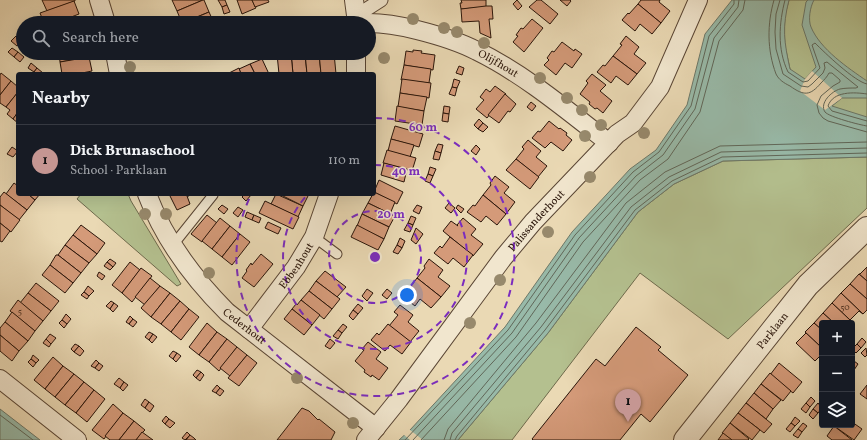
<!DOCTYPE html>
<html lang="en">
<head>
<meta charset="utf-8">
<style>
	:root { --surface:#171b24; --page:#242831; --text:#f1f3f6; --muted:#9ea1a6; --line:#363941; --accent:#c59692 }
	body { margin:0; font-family:Vollkorn,serif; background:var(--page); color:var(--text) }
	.controls { position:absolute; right:12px; bottom:12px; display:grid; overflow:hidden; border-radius:4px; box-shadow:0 4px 16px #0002 }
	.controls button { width:36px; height:36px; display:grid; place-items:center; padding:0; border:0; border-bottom:1px solid var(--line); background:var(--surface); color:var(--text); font:20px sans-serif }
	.you { position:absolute; left:407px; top:295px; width:14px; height:14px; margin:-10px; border:3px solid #fff; border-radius:50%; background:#1a73e8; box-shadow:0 0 0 6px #1a73e833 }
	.badge { display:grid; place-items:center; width:26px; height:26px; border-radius:50%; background:var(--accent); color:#111; font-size:13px; font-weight:700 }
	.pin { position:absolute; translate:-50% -33px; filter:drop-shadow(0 1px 2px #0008) }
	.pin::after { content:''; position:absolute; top:21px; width:14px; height:12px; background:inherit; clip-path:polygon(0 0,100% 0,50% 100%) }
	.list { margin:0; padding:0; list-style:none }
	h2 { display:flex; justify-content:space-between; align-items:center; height:52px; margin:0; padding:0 16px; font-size:17px }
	h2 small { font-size:13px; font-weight:400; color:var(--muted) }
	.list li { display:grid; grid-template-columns:26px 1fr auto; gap:12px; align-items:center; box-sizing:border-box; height:72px; padding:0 16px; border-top:1px solid var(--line) }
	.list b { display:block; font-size:15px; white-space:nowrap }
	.list p { margin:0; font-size:13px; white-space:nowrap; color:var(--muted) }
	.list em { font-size:13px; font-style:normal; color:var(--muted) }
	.icon { flex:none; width:22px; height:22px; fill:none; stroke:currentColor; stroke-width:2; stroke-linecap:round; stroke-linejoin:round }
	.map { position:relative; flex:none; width:867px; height:440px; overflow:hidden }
	.search { position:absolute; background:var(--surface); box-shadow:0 4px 16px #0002; left:16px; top:16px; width:360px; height:44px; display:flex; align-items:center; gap:10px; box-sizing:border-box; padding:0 14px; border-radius:22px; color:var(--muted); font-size:15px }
	.panel { position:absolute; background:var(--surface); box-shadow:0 4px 16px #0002; left:16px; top:72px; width:360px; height:124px; border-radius:4px }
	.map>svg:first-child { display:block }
	.green { fill:#b4c08f; stroke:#6e6a4c }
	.water { fill:#98baa9; stroke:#6c7869 }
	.pier { fill:#ead9b4 }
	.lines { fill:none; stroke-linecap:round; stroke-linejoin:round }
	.shore { stroke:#606759; stroke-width:1 }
	.building { fill:#d49a79; stroke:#291409 }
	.service-casing { stroke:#594534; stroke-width:11 }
	.pedestrian-casing { stroke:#594534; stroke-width:15 }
	.minor-casing { stroke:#594534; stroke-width:20 }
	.tertiary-casing { stroke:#594534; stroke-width:24 }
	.service { stroke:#f1e6ce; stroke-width:9 }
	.pedestrian { stroke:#f1e6ce; stroke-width:13 }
	.minor { stroke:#f1e6ce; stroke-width:18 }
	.tertiary { stroke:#f1e6ce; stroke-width:22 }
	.tree { fill:#97896c }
	.ring { fill:none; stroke:#7b2cbf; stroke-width:2; stroke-dasharray:7 5 }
	.labels { text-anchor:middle; stroke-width:3; stroke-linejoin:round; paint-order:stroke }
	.number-label { font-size:9px; fill:#543625 }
	.street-label { font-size:11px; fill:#291409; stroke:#f1e6ce }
	.centre { fill:#7b2cbf; stroke:#f1e6ce; stroke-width:2 }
	.ring-label { font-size:12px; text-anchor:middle; font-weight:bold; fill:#7b2cbf; stroke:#f1e6ce; stroke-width:3; stroke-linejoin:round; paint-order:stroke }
</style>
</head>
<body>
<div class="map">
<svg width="867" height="440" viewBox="0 0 867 440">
	<rect width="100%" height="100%" fill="#ead9b4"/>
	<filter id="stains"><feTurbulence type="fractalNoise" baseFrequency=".005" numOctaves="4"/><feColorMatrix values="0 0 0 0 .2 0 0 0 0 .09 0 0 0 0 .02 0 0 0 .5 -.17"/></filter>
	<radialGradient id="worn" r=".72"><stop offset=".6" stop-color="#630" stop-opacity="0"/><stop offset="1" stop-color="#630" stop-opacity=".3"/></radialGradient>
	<g class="green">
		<path d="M789,0H867V120L825,110L790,69L785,46L784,31L785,15Z"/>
		<path d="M867,157V208L728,339L640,273L512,440H458L548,333L638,212L674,184L723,161Z"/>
		<path d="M81,194H128L131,201L181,284L177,286L77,199Z"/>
	</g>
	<g class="water">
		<path d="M732,0H789C782,28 784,41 790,69L805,79L816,67L802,25L806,2L808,0H814C810,7 808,20 811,27C820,49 848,68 867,81V98H842L832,106L867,117V157L723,161L674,184L638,212L548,333L458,440H399L410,430L505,327L572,232L630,169L656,150L687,105L705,34Z"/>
		<path d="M0,409L40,440H0Z"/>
	</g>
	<g class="pier">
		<path d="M812,71L842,98L825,110L800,91L805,79Z"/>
		<path d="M409,429L410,430L423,440H410L403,434Z"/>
	</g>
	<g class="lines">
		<g class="shore">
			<path d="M774,0C767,24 767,50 776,74C779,80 784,83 790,86C804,96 810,96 821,83C824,80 827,77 829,73H832L840,80V82L833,86L821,96L817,105L819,113L823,118L828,121L867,132"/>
			<path d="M780,0L776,14L775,32L776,49L783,74L801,86L808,87L812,84L823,73L825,68L824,63L827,62L858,87L856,88C851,88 845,88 840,89C832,91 819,103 825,112C829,117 860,125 867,126"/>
			<path d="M785,0C779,23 777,49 788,72L803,82L808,81L820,68L812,45L815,43C824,52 855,82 867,84"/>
			<path d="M867,94C854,92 833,91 828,106L832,111L867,121"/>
			<path d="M0,415L33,440"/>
			<path d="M405,440L508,330L575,235L633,172L659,152L691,106L709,36L734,4V0"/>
			<path d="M413,440L512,333L579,238L636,176L663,155L695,109L714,38L738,7L739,0"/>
			<path d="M421,440L516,337L583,242L640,180L668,159L700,112L719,41L743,10L745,0"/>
			<path d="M444,440L448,429L536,323L626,203L665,172L720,146L867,142"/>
			<path d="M450,440L452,433L541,327L631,207L669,177L721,152L867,148"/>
			<path d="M455,440L457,436L545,330L635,210L672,181L722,157L867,153"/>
		</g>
	</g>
	<g class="building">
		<path d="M42,0H75V1L47,11Z"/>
		<path d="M172,0H203L177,11Z"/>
		<path d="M203,0H204L209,12L182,23L177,11Z"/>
		<path d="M218,0H225L227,5L222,7Z"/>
		<path d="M237,0H252L256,8L242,14Z"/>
		<path d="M252,0H268L269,2L255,7Z"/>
		<path d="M461,0H486V7L461,9L460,3H462Z"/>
		<path d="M517,0L522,6L518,10L513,4Z"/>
		<path d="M537,0H541L558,14L550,24L529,7Z"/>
		<path d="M560,0H570L571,1L567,6Z"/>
		<path d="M641,0H660L659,2L670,11L661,23L638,4Z"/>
		<path d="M74,1L79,14L66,19L67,23H44L40,13Z"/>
		<path d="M638,4L661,23L652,34L640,24L635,31L622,20L628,13L629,14Z"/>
		<path d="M227,5L230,12L224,14L222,7Z"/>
		<path d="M486,6H492L493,19H489L491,38L480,33L479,21L462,22L461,9Z"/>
		<path d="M209,12L214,23H183Z"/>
		<path d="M232,19L234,23H224V22Z"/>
		<path d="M532,19L543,28L524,52L513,42L518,36L516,35L521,28L523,29Z"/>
		<path d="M16,36L21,40L17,46L11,41Z"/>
		<path d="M626,36L639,47L634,54L646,63L637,74L613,56L622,45L620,44Z"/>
		<path d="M562,42L574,51L575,49L582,54L572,68L565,63L556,75L544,65L549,60L547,58L552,51L554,52Z"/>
		<path d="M12,48L18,52L14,57L8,52Z"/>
		<path d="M413,50L422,51L421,53L435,55L433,70L404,65L406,51L413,52Z"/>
		<path d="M18,52L24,57L20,62L14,57Z"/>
		<path d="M59,53H89V57L60,62Z"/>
		<path d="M291,53H305L307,74H293Z"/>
		<path d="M291,53L293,74H279L277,54Z"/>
		<path d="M305,53H319L321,74H307Z"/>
		<path d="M319,53H334L336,74H321Z"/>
		<path d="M613,56L637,74L628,85L616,76L611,83L597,72L603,65L605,66Z"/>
		<path d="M89,57L92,71L77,74H62L60,62Z"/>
		<path d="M262,59L269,74H255L250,64Z"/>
		<path d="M31,63L37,68L34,72L28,68Z"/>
		<path d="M250,64L255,74H241L239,69Z"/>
		<path d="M404,65L431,69L429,83L401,80Z"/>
		<path d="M459,66L464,68L462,75L456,73Z"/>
		<path d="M37,68L43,73L42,74H36L34,72Z"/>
		<path d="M239,68L241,74H227Z"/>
		<path d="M1,73L11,81L0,95V75Z"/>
		<path d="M592,74L606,85L600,91L612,101L603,113L597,108L595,109L589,104L590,102L580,94L588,83L586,81Z"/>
		<path d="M402,79L431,83L429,98L400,93Z"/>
		<path d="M454,79L460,81L457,88L452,87Z"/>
		<path d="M11,81L18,87V92L6,107L0,103V95Z"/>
		<path d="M495,86L506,94L487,118L476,109L484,100L480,97L486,89L490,92Z"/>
		<path d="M452,87L457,88L455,96L449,94Z"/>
		<path d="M18,92V112L13,119L7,114L10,110L6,107Z"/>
		<path d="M400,93L427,97L424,111L398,107Z"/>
		<path d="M505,94L516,104L510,112L508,111L499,123L488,115Z"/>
		<path d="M531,102L536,106L532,111L527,107Z"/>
		<path d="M397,106L424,111L422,125L395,121Z"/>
		<path d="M444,106L450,107L449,114L443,113Z"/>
		<path d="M18,112V123L13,119Z"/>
		<path d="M443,113L449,114L448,122L442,121Z"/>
		<path d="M479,119L483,123L478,129L474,125Z"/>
		<path d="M549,121L559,129L560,128L567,133L566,135L572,140L563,151L551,142L545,148L532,138L538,131L540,132Z"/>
		<path d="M483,123L488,127L483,132L478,129Z"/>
		<path d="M395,126L423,134L419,147L391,139Z"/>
		<path d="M391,139L414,145L410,157L388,151Z"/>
		<path d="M528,140L541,151L536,157L547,166L538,177L516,159L524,149L522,147Z"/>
		<path d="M438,144L443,145L441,153L435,151Z"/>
		<path d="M476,145L480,149L476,155L471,151Z"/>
		<path d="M12,147L18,151L13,157L7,154Z"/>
		<path d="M387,150L416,158L412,171L383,163Z"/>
		<path d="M435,151L441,153L439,160L433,159Z"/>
		<path d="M516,159L539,177L530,189L506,170Z"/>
		<path d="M384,163L407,169L404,182L381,175Z"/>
		<path d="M430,167L436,169L433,176L428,174Z"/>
		<path d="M428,174L433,176L430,183L425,181Z"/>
		<path d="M495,176L509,187L504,193L515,202L506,214L483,195L491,185L490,183Z"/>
		<path d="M379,180L403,192L397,204L374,192Z"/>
		<path d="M14,183L18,186V194H28L35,200L27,210L6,194Z"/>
		<path d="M4,192L27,210L19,220L0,205V197Z"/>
		<path d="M374,192L395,202L390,214L368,203Z"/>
		<path d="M28,194H40L35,200Z"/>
		<path d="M169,194H188L189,196H187L190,204L177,210Z"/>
		<path d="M245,194L251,195L246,201L242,197Z"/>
		<path d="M276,194L303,206L298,217L271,204Z"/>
		<path d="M279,194H309L303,206Z"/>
		<path d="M483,195L506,214L497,225L486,216L481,222L467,212L473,205L475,206Z"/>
		<path d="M265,201L299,217L293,229L259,213Z"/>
		<path d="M368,203L395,216L389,227L362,214Z"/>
		<path d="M449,203L455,208L451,213L445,208Z"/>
		<path d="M0,205L20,220L11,232L0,223Z"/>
		<path d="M222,205L228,209L224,214L218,209Z"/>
		<path d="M417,205L422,207L419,214L413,211Z"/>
		<path d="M458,205L464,209L461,213L456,208Z"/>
		<path d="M238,207L243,210L238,217L233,213Z"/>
		<path d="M247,212L254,215L252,220L245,217Z"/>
		<path d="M362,214L389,227L384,239L357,226Z"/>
		<path d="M207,215L217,223L202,242L191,234Z"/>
		<path d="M254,215L261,218L259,223L252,220Z"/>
		<path d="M411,216L416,218L413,225L408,223Z"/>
		<path d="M220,218L230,226L212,249L202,241Z"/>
		<path d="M463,218L476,229L471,235L483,244L473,256L443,231L451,221L458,226L457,225Z"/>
		<path d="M268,222L281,228L278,234L265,228Z"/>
		<path d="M0,223L10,231L2,242L0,241Z"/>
		<path d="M408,223L413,225L410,232L404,230Z"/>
		<path d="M81,225L105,243L97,254L73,235Z"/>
		<path d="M357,225L384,239L378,250L351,237Z"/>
		<path d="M230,226L240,234L222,257L212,249Z"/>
		<path d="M416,228L423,234L416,244L411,240Z"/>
		<path d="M240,234L250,242L232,265L222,257Z"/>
		<path d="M73,235L97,254L89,263L65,245Z"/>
		<path d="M450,237L473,255L464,267L453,258L448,264L434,253L440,246L442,248Z"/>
		<path d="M400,238L405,241L402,248L397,245Z"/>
		<path d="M65,245L89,263L81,273L58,255Z"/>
		<path d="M397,245L402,248L398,254L393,252Z"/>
		<path d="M261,254L273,264L254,287L242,278L247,271L246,270L251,263L252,265Z"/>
		<path d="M56,255H58L81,273L73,283L50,265Z"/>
		<path d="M110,259L116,263L113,267L107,262Z"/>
		<path d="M429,259L443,270L438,277L450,286L441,297L417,278L425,268L424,266Z"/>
		<path d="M107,262L113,267L110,270L104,266Z"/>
		<path d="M130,262L140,270L122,293L112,285Z"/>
		<path d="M50,265L73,283L65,293L42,275Z"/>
		<path d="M867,267V281L859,274H860Z"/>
		<path d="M141,268L152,276L132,302L122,293Z"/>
		<path d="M325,271L346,287L337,297L316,281Z"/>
		<path d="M99,272L105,276L102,280L97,276Z"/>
		<path d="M859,274L867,281V299L850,284Z"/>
		<path d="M150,278L160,286L145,305L135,297Z"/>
		<path d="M417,278L441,297L431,308L420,299L415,306L401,295L407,288L409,289Z"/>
		<path d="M316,281L340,299L332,309L309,291Z"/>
		<path d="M36,283L59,301L51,311L28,293Z"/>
		<path d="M850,284L867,299V310L863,314L841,293Z"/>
		<path d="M88,286L94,291L89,296L84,292Z"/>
		<path d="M160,286L170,293L151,317L141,308Z"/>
		<path d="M367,289L373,293L367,301L362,296Z"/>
		<path d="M387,289L392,293L387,299L382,295Z"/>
		<path d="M309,291L332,309L324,319L301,300Z"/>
		<path d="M84,292L89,296L87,299L81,295Z"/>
		<path d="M28,293L51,311L43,321L20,303Z"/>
		<path d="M170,293L180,301L161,324L151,317Z"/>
		<path d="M841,293L863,314L859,311L850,320L832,303Z"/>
		<path d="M18,300L43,321L35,331L10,311Z"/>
		<path d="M301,300L320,315L312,325L292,309L296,304L297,305Z"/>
		<path d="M111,301L114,303L110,309L106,306Z"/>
		<path d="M180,301L189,309L171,332L161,324Z"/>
		<path d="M114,303L118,306L113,312L110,309Z"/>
		<path d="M832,303L850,320L847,323H834L823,313Z"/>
		<path d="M358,304L363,308L358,314L353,310Z"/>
		<path d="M400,305L413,315L408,322L419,331L410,342L389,326L398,315L394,312Z"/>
		<path d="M189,309L199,317L181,340L171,332Z"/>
		<path d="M292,309L312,325L304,335L284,319Z"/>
		<path d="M353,310L358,314L353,320L349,316Z"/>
		<path d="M12,312L35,331L28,341L5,322Z"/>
		<path d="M823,313L834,323H822V330L814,323Z"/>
		<path d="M66,314L71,319L67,324L62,320Z"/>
		<path d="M130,316L133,319L129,324L126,322Z"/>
		<path d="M133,319L137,322L133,327L129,324Z"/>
		<path d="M62,320L67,324L64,328L59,323Z"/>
		<path d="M5,322L28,341L19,351L0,335V328Z"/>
		<path d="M207,323L217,332L199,355L189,347Z"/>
		<path d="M814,323L822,330V348L805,332Z"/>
		<path d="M343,324L347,327L342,333L338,330Z"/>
		<path d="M388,324L411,342L402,354L390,345L385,351L371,340L377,333L379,335Z"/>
		<path d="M636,327L661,347L658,350L688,375L650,422L641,414L620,440H533L532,439L596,359L605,366Z"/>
		<path d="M338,330L342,333L338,339L333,336Z"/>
		<path d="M149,332L153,334L149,340L145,337Z"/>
		<path d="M217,332L227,339L209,362L199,355Z"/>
		<path d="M805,332L822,348V354L815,361L796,343L806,333Z"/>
		<path d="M50,334L56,338L51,344L46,339Z"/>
		<path d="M153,334L157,337L152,343L149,340Z"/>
		<path d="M0,335L19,351L12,361L0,351Z"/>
		<path d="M862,338L866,342L861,348L857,344Z"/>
		<path d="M46,339L51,344L49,347L43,343Z"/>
		<path d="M227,339L237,347L219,371L209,362Z"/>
		<path d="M330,339L335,343L330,349L325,346Z"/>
		<path d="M368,342L381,352L376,359L388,368L379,380L372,375L371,377L364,372L365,370L355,361L364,350L362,349Z"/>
		<path d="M75,344L79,346L74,352L71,349Z"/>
		<path d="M857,344L861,348L856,353L852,349Z"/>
		<path d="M79,346L84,351L80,356L74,352Z"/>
		<path d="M237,347L247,355L230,376L220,368Z"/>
		<path d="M866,348L867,355L865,357L861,353Z"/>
		<path d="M173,351L177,353L173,359L169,356Z"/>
		<path d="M177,353L181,356L176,362L173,359Z"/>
		<path d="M33,355L39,360L36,363L31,359Z"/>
		<path d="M247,355L257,363L239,386L228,378Z"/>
		<path d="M53,357L63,366L45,389L34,380Z"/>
		<path d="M31,359L36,363L33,367L28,362Z"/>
		<path d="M96,360L99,363L95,368L91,366Z"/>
		<path d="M854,361L858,364L854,370L852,369V363Z"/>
		<path d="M99,363L103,366L99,371L95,368Z"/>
		<path d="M779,363L802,382L793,393L770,375Z"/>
		<path d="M63,366L74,374L55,397L45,389Z"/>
		<path d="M197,370L201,372L196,378L193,375Z"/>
		<path d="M201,372L204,375L200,381L196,378Z"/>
		<path d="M770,373L791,391L783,401L761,384Z"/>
		<path d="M74,374L84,382L65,405L55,397Z"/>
		<path d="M119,378L124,382L120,388L114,384Z"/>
		<path d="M84,382L94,390L76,413L65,405Z"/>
		<path d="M124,382L128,385L123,391L120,388Z"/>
		<path d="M761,384L781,400L773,409L754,393Z"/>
		<path d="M217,385L220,388L216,393L212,391Z"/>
		<path d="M867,385V399L860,394Z"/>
		<path d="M220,388L224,391L220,396L216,393Z"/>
		<path d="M94,390L105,399L87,422L76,413Z"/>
		<path d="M754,393L773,409L766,419L746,403Z"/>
		<path d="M811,397L815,401L810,407L806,403Z"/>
		<path d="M145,399L149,402L145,408L141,405Z"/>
		<path d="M149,402L154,406L150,412L145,408Z"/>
		<path d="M746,403L772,424L764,433L738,413Z"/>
		<path d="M806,403L810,407L806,413L801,409Z"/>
		<path d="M818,403L822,408L818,413L813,409Z"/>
		<path d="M113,404L123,413L104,439L92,430Z"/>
		<path d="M302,408L309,411L318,420L319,419L335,432L331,440H277Z"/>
		<path d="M813,409L818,413L813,419L809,415Z"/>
		<path d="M123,413L134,421L119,440H110L105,436Z"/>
		<path d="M738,413L760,430L752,440L730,423Z"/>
		<path d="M166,416L169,419L165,424L162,421Z"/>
		<path d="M795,417L800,421L795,426L791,423Z"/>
		<path d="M169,419L175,423L170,428L165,424Z"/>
		<path d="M134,421L145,430L143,432L136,440H119Z"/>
		<path d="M852,422L862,429L854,440L834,426L852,425Z"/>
		<path d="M730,423L749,439L748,440H732L723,434L722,433Z"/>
		<path d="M791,423L795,426L790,432L786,429Z"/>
		<path d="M803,423L807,426L802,432L798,429Z"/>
		<path d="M834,426L852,440H832L827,436Z"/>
		<path d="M798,429L802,432L798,438L793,435Z"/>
		<path d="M142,432L153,440H136Z"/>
		<path d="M187,432L190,435L185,440L182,438Z"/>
		<path d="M723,433L732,440H718Z"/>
		<path d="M190,435L194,438L196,440H186Z"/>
	</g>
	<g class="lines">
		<g class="service-casing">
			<g id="service">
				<path d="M314,237L337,254"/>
				<path d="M173,245L213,195"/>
			</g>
		</g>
		<g class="pedestrian-casing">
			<path id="pedestrian" d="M356,13L367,9L381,0"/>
		</g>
		<g class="minor-casing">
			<g id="minor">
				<path d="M99,0L106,23"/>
				<path d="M354,0L357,23"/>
				<path id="s1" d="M369,23C386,23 401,26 417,30C437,35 458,41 477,51C524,74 568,111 609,143"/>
				<path d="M115,53L119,74"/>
				<path d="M356,74V53"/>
				<path id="s2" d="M147,194C164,239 193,278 227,312L376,428"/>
				<path id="s3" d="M249,329L296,267L314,237L329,194"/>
				<path d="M0,379L77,440"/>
				<path id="s4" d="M366,440L399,399L503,258L533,222L617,134L633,123L660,87L698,0"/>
			</g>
		</g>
		<g class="tertiary-casing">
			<g id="tertiary">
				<path id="s5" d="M685,440L808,285L867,228"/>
			</g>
		</g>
		<use href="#service" class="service"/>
		<use href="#pedestrian" class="pedestrian"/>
		<use href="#minor" class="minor"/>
		<use href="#tertiary" class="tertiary"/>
	</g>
	<g class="tree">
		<circle cx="413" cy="19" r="6"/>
		<circle cx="444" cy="28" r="6"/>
		<circle cx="457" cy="32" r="6"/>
		<circle cx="484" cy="43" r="6"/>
		<circle cx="384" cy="58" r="6"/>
		<circle cx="130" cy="67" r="6"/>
		<circle cx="540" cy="78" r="6"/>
		<circle cx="567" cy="98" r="6"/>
		<circle cx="582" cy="110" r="6"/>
		<circle cx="601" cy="125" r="6"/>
		<circle cx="644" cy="133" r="6"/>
		<circle cx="585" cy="136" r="6"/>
		<circle cx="590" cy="177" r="6"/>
		<circle cx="145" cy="214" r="6"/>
		<circle cx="166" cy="214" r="6"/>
		<circle cx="548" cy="232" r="6"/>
		<circle cx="209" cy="273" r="6"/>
		<circle cx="500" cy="280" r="6"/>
		<circle cx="470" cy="323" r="6"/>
		<circle cx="297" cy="378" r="6"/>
		<circle cx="353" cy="423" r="6"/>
	</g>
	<g class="ring">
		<circle cx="375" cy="257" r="46"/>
		<path d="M374 165A92 92 0 1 1 308 194"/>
		<path d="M375 118A139 139 0 1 1 251 195"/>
	</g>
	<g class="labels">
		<g class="number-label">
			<text x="845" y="310">50</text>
			<text x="20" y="314">5</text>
		</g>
		<g class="street-label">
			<text dy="4" stroke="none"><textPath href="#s1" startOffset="137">Olijfhout</textPath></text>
			<text dy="4" stroke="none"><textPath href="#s4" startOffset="278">Palissanderhout</textPath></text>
			<text dy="4" stroke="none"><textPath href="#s3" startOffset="79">Ebbenhout</textPath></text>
			<text dy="4" stroke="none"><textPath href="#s2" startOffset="166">Cederhout</textPath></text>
			<text dy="4" stroke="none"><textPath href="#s5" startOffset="140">Parklaan</textPath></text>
		</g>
	</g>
	<circle cx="375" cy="257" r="6" class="centre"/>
	<g class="ring-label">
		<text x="423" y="131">60 m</text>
		<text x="406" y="175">40 m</text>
		<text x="391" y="218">20 m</text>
	</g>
	<rect width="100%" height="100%" filter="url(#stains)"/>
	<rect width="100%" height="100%" fill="url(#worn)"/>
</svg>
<div class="controls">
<button>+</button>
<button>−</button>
<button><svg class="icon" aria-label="layers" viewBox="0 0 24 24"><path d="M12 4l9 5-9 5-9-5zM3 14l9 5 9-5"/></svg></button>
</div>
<div class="you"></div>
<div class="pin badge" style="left:628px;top:422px">1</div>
<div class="search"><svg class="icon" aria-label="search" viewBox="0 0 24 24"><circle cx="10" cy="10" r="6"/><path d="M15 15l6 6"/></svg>Search here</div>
<section class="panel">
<h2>Nearby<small></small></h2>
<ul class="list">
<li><span class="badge">1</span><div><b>Dick Brunaschool</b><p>School · Parklaan</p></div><em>110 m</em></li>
</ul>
</section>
</div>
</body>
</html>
